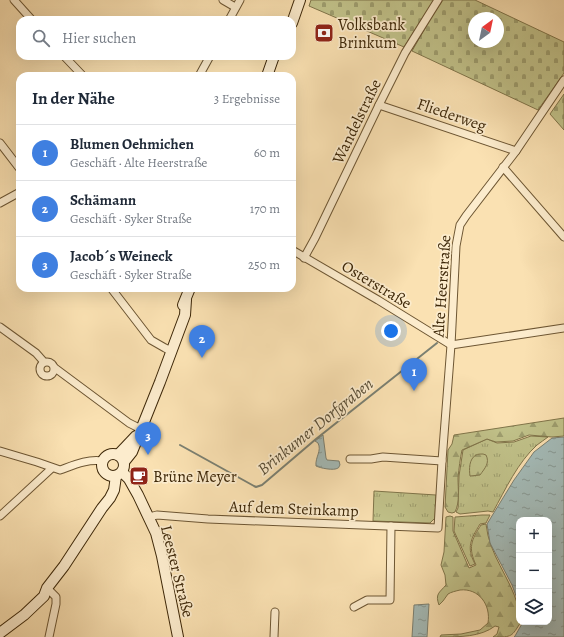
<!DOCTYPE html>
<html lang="de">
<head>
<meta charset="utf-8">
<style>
	:root { --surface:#fff; --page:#f2f2f3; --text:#1f2937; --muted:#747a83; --line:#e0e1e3; --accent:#0b8043 }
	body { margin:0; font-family:Alegreya,serif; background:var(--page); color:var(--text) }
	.controls { position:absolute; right:12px; bottom:12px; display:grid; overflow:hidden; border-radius:8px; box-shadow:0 4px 16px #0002 }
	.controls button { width:36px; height:36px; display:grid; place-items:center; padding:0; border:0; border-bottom:1px solid var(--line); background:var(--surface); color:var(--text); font:20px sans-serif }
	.compass { position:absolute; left:468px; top:12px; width:36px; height:36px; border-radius:50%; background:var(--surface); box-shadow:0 4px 16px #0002; rotate:33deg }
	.you { position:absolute; left:391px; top:331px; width:14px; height:14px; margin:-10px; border:3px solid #fff; border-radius:50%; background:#1a73e8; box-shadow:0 0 0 6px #1a73e833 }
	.badge { display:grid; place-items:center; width:26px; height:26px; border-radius:50%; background:var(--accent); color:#fff; font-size:13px; font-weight:700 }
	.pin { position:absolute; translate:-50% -33px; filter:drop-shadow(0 1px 2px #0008) }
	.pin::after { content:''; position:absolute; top:21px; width:14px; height:12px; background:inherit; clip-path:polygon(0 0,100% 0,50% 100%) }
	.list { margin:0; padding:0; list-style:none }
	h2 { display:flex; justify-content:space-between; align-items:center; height:52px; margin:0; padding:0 16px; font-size:17px }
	h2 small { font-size:13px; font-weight:400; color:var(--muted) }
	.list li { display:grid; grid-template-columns:26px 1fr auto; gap:12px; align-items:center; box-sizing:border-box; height:56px; padding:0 16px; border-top:1px solid var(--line) }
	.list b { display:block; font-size:15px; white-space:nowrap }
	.list p { margin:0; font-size:13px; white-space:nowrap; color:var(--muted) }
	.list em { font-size:13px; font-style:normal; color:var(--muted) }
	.icon { flex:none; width:22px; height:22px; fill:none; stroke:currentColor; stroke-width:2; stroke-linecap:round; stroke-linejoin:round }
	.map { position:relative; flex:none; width:564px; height:637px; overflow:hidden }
	.search { position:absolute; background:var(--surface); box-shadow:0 4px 16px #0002; left:16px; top:16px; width:280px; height:44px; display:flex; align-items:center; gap:10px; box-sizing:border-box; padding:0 14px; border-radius:12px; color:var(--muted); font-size:15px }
	.panel { position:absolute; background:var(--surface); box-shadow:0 4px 16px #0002; left:16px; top:72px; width:280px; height:220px; border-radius:12px }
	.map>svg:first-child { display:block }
	.grass { fill:url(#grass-tufts); stroke:#80754a }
	.forest { fill:url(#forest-firs); stroke:#80754a }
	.cemetery { fill:url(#cemetery-stones); stroke:#80754a; fill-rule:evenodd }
	.water { fill:url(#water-ripples); stroke:#7b8072 }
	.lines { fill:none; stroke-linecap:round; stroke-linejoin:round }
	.stream { stroke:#7b8072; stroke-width:2 }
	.street-casing { stroke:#6d5633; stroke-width:9 }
	.secondary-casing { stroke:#3e2809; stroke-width:12 }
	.street { stroke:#fceccd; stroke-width:7 }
	.secondary { stroke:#fceccd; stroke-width:10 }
	.labels { text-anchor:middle; stroke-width:3.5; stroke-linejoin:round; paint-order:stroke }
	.poi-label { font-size:16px; fill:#3e2809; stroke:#fceccd; text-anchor:start }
	.street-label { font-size:16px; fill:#3e2809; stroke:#fceccd }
	.water-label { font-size:17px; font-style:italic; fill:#584d35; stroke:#fceccd }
</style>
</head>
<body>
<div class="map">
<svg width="564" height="637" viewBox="0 0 564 637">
	<defs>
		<pattern id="grass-tufts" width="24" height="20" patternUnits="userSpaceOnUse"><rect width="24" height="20" fill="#c1c28a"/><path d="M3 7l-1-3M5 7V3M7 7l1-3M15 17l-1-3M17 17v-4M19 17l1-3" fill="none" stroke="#9e9e6f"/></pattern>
		<pattern id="forest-firs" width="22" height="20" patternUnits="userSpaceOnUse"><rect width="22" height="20" fill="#c1c28a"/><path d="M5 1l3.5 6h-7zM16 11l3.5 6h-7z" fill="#9e9e6f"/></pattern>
		<pattern id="cemetery-stones" width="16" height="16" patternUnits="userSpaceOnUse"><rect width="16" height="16" fill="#c1c28a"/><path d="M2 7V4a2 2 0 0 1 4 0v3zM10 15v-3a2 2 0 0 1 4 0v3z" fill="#9e9e6f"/></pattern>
		<pattern id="water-ripples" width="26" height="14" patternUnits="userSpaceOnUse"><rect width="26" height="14" fill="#a4bbb8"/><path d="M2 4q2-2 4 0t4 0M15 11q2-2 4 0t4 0" fill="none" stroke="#879894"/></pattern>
	</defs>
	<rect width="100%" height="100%" fill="#fae1b2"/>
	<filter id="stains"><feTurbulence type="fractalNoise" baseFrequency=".005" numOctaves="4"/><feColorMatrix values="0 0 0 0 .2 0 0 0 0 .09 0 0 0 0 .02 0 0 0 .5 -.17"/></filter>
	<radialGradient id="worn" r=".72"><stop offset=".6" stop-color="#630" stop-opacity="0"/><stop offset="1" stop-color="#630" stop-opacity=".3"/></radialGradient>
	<g class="grass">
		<path d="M531,436L548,437C544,440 541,442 537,445C518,462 505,490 493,512L488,511L460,514L456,512L458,508L459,476L463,450L487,439L497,443L514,442Z"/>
		<path d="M374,491L436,495L435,518L430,523L373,521Z"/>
		<path d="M482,515H490L486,523L480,524C471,539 466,547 475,564L470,566L454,531L455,517Z"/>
	</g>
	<g class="forest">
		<path d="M564,418V436L552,437L529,435L513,441L496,442L487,439L462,450C460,459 459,468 458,478C458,489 460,502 455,512L452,513L448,512L445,507L448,450L452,444L454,435Z"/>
		<path d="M483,454L486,455C490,463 485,468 480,475L470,476C469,469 469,459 476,455C478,454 480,454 483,454Z"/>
		<path d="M450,516L453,517V531L469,568L476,565C468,548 471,540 481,525L486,524C489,555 510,577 518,606C520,611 519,617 519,622H521C511,637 513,637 493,637L497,634L499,627L495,626C481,637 459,637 440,637L441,635L461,634L480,630L488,623C491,605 479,588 460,590C456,591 451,592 448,594L443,601L439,605C435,594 439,593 446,585L445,575L441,565L444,552L446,517Z"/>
	</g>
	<g class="cemetery">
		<path d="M311,0H434L404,47L309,6Z"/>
		<path d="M443,0H475L564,42V73L538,110L412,51L432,16ZM474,18H498V42H474Z"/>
		<path d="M564,94V130L550,114Z"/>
	</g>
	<g class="water">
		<path d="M323,435L326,458L327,460L339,461L340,465C339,466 339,468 338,468C334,471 320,468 316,466C315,457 322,451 318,443L315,441Z"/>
		<path d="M564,437V637H514L515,636L523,622H549V520H519V604L512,585L490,543L487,524L514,480L534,452L552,438Z"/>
		<path d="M429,604L427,637H412L414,605Z"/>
	</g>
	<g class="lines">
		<path class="stream" d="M180,445L254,486L256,487L262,485L316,439L437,343"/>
		<g class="street-casing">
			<g id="street">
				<path d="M14,0L32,20"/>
				<path d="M223,0L235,7"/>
				<path d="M229,20L240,0"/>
				<path d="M64,56L83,76"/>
				<path d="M199,76L210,56"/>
				<path d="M379,105L516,151"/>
				<path d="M0,143L20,169"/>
				<path d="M503,167L564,237"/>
				<path d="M0,203L20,192"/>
				<path d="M292,250L378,300L451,345L564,328"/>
				<path d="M304,258L315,238L379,105L405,53L438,0"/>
				<path d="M111,288L151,340L165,348L171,351"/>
				<path d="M0,327L36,353L44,362"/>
				<circle cx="47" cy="369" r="7"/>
				<path d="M55,368L129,423L141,429"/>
				<path d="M0,451L37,462L60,470C74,465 87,459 102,461"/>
				<path d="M350,459H371L383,457L442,461"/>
				<path d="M0,516L52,468"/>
				<path d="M149,517L157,515L208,519L438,528L442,461L451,345L456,246L460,225L466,216L516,151L564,80"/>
				<path d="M47,588L56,597V604L49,637"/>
				<path d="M354,607L367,600H390L391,526"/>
				<path d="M274,637L275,612"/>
			</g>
		</g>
		<g class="secondary-casing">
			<g id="secondary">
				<path d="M292,23L300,0"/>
				<path d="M267,76L274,56"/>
				<path d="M183,305L190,288"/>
				<circle cx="113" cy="465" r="11"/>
				<path d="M118,455L136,436"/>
				<path d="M124,462L132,452L160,382L185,315L186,300"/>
				<path d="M122,472L129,479L138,495L156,533L162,556L178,637"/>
				<path d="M0,633L24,615L44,596L47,588L64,566L102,508L110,498L114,490L116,476"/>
			</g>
		</g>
		<use href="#street" class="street"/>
		<use href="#secondary" class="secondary"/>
	</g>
	<defs>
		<g id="bank-square" transform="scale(1)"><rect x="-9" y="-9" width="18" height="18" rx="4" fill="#8f2418" stroke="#fceccd"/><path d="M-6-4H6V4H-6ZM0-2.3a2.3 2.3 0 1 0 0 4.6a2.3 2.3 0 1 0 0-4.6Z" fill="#fff"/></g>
		<g id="cafe-square" transform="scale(1)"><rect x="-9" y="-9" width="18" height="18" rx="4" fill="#8f2418" stroke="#fceccd"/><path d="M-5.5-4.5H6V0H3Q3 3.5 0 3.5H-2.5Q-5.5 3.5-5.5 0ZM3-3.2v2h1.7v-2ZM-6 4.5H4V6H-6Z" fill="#fff"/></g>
	</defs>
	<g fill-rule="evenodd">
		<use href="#bank-square" x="324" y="33"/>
		<use href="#cafe-square" x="139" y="476"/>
	</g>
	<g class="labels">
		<g class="poi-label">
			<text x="338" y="30">Volksbank<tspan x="338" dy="18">Brinkum</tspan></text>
			<text x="153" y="482">Brüne Meyer</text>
		</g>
		<g class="street-label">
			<text transform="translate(452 114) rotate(19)" y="6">Fliederweg</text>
			<text transform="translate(356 121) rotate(-64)" y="6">Wandelstraße</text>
			<text transform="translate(377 284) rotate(31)" y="6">Osterstraße</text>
			<text transform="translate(441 286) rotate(-86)" y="6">Alte Heerstraße</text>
			<text transform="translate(294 508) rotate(2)" y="6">Auf dem Steinkamp</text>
			<text transform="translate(178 571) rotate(76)" y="6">Leester Straße</text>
		</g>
		<g class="water-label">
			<text transform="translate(315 426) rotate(-39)" y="6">Brinkumer Dorfgraben</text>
		</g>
	</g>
	<rect width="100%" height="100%" filter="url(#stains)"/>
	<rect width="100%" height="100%" fill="url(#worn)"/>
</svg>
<div class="controls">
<button>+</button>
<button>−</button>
<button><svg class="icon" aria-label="layers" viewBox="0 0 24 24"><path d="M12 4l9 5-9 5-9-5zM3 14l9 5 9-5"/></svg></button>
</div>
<svg class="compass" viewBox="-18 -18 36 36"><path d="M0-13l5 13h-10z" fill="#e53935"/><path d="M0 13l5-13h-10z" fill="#747a83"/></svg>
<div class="you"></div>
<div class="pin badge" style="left:414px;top:391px;background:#3f7fe0">1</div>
<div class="pin badge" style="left:202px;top:358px;background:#3f7fe0">2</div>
<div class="pin badge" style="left:148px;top:455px;background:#3f7fe0">3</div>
<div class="search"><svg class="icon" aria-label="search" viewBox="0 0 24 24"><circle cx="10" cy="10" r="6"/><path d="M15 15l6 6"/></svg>Hier suchen</div>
<section class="panel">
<h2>In der Nähe<small>3 Ergebnisse</small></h2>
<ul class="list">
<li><span class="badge" style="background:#3f7fe0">1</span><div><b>Blumen Oehmichen</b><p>Geschäft · Alte Heerstraße</p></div><em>60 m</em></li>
<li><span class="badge" style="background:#3f7fe0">2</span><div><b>Schämann</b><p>Geschäft · Syker Straße</p></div><em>170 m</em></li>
<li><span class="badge" style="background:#3f7fe0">3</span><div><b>Jacob´s Weineck</b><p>Geschäft · Syker Straße</p></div><em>250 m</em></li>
</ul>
</section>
</div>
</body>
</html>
